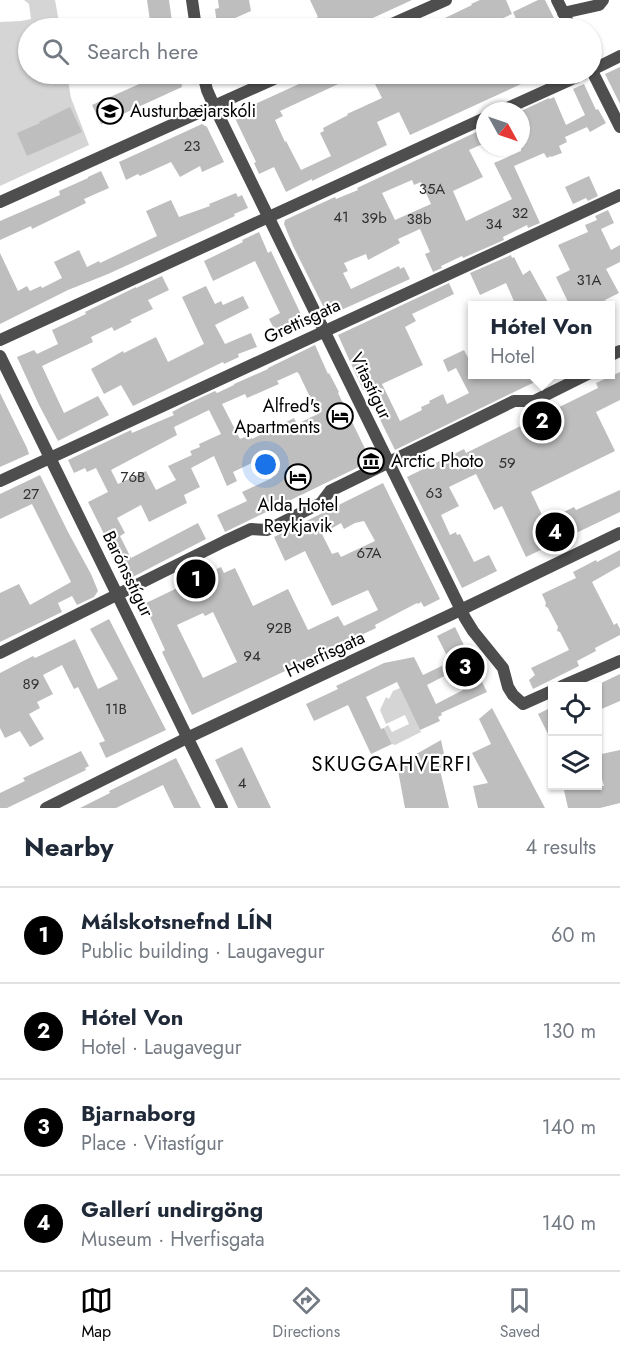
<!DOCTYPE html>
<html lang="en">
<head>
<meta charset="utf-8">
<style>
	:root { --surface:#fff; --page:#f2f2f3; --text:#1f2937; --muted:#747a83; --line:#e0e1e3; --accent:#000 }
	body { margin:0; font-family:Jost,sans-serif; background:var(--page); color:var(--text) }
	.controls { position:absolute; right:18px; bottom:18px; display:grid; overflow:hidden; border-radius:0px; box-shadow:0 2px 4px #0004 }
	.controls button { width:54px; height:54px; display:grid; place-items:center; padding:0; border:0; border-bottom:2px solid var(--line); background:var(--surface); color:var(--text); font:30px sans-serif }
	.compass { position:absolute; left:476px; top:102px; width:54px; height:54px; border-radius:50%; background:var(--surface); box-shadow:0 2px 4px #0004; rotate:130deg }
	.you { position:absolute; left:266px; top:465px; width:21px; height:21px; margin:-15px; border:4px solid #fff; border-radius:50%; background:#1a73e8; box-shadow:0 0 0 9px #1a73e833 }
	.badge { display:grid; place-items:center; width:39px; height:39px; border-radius:50%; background:var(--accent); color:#fff; font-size:20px; font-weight:700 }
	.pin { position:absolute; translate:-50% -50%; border:3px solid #fff; box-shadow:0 2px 6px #0006 }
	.popup { position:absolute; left:468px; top:301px; width:147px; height:78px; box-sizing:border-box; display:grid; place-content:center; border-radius:0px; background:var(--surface); filter:drop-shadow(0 2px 4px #0005); font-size:20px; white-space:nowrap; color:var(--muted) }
	.popup b { font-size:22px; color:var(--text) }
	.popup::after { content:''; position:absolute; left:50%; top:100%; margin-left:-12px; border:12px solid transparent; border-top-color:var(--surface) }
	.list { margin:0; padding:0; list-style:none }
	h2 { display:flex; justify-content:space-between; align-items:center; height:78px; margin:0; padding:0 24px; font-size:26px }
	h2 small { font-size:20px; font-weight:400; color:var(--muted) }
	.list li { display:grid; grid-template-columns:39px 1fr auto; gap:18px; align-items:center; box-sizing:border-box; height:96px; padding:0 24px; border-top:2px solid var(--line) }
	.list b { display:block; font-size:22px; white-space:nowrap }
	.list p { margin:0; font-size:20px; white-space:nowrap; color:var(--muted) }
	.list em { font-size:20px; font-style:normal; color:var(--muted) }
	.icon { flex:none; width:33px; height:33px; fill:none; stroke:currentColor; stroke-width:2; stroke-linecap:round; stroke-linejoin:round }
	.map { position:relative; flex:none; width:620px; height:808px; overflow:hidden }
	.search { position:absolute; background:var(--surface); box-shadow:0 2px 4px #0004; left:18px; right:18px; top:18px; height:66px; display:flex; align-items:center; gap:15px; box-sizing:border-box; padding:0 21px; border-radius:33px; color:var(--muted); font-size:22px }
	.sheet { height:462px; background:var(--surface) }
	nav { display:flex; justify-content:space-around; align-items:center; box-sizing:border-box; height:84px; border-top:2px solid var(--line); background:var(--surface); font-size:16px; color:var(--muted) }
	nav a { display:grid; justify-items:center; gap:3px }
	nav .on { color:var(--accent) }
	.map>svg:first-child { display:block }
	.green { fill:#d5d5d5 }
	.building { fill:#bebebe; fill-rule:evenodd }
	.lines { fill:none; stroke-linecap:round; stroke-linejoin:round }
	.minor { stroke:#4e4e4e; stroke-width:12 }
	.tertiary { stroke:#4e4e4e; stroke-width:12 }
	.labels { text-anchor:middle; stroke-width:4.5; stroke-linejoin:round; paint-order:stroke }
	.number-label { font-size:15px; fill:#303030 }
	.poi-label { font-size:18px; fill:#000; stroke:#fff; text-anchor:start }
	.street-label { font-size:18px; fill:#000; stroke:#fff }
	.neighbourhood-label { font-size:20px; letter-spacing:1.5px; fill:#000; stroke:#fff }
</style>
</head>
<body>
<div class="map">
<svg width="620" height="808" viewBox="0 0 620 808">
	<rect width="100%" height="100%" fill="#fff"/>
	<g class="green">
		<path d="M24,0H55L60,28H28V74H67L71,98L89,145L0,186V22L21,21L31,19L29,4Z"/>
		<path d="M400,688L421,732L395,745L392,744L384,728L388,725L392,732L409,724L405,715L386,724L380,710L386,697L389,699L393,691Z"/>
	</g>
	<g class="building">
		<path d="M147,0H169L173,28H151Z"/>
		<path d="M218,0H249L251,11L217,26L215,9L219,8Z"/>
		<path d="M310,0H412L351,28H295L318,17Z"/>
		<path d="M480,0H506L512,14L481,28H424L472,5L471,4Z"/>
		<path d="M538,0H545L559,28H541L539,25L532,28H520L513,12Z"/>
		<path d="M620,67V104L605,74Z"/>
		<path d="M155,74H180L182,87L101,124L92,105L146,81Z"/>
		<path d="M321,74H360L280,111L283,116L275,120L285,142L286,141L301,170L331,156L320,133L324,131L323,128L348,115L347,114L382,98L370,74H407L412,83L432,74H436L438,78L447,74H543L410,135L399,112L377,122L387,145L312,181V179L286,192L274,167L259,174L254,163L256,162L233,114Z"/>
		<path d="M584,84L596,110L598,109L606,123L590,132L587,127L565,137L567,142L559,146L562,153L551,157V156L547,158L544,153L514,166L540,223L528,228L527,225L503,237L504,240L463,258L462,256L441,266L442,268L433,272L425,254L430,252L420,229L398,239L400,243L368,260L366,254L344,263L348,271L343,273L351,289L399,266L400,269L404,267L410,279L328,316L293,246L284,224L285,220L335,197L336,199L358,190L357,188L485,128V143L469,150L483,177L453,191L466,221L512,199L494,163L521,151V111L549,98L550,99L554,97L566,125L585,115L573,89ZM412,180L414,185L421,182L431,204L395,220L382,193Z"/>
		<path d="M70,107L82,132L27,156L17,133L40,123L39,122Z"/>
		<path d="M202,124L207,127L224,162L202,172L200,166L180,177L171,162L140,176L138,174L126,180L119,162Z"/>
		<path d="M101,171L109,188L84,199L86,203L32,229L31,226L0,240V221L60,195L59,191L88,178V177Z"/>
		<path d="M589,176L598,196L588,201L586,198L573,204L565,187Z"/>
		<path d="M236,193L238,197L242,195L248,208L234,214L235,216L108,274L68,290L0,324V253L18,291L27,286L30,291L41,286L42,288L62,278L54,262L79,250L87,267L99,261L100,263L157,236L146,211L171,200L179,217L210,206L209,204Z"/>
		<path d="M608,210L614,223L601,229L611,250L620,245V262L606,269L619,293L605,300L607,306H570L556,277L570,270L558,245L588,232L585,225L597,220L595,216Z"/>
		<path d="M259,232L268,253L271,251L306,325L282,336H278L269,319L280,313L255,261L213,281L204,261L243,242L242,240Z"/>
		<path d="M511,255L512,258L514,257L523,275L530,270L550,306H516L506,283L480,295L470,273Z"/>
		<path d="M162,276L169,290L148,300L153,309L130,320L132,322L114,331L112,327L91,337L93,342L42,366L64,413L98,396L109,415L58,441L39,405L17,357L34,350L37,354L58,344L52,330L86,314L85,312L136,287V288Z"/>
		<path d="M449,283L454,294L412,314L416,321L405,327L423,365L382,384L400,421L422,410L421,407L430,403L429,401L443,394L447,404L469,393L456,368L448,372L443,360L464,350L473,367V375H549L395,450L365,389L363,390L338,335Z"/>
		<path d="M206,286L215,304L221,301L223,305L243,296L249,308L215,325L225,344L251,333L257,347L238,354L239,357L224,364L223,362L133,406L121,385L104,394L91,369L123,351L124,353L156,337L168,362L204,344L182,297Z"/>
		<path d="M315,345L328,374L329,373L339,392L338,393L371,461L225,532L217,515L247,501L242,492L272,478L262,458L233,472L237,481L227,486L214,456L191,468L200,487L184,495L187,503L149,522L141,505L117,518L125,533L120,536L131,558L198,523L206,539L125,581L110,551L112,550L88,502L108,492L96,468L87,472L85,468L74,473L68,460L131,430L132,433L174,415L172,412L185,405L215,391L217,393L234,385V384L268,369V368ZM297,372L299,374L318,414L297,424L294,418L252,439L250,435L240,439L222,404L245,394L247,398L279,384L277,381ZM209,410L221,434L199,444L200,447L190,451L192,455L168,466L176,480L156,490L146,471L118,484L111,470L177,435L174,427Z"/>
		<path d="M620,372V400L596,412L615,451L531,492L545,521L574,507L576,510L620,490V512L526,557L502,506L494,510L476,474L449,487L459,506L441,515L450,535L456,532L457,535L460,534L474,562L489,555L497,571L462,588L407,477L464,449L466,453L598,388L596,383Z"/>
		<path d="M0,393L27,448L29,454L0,467Z"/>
		<path d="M40,475L68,532L91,574L98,591L94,597L77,605L72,596L58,603L62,612L0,642V593L19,584L30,605L71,582L32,504L0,519V494Z"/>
		<path d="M383,483L440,599L424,607L421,602L418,604L417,603L375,625L376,628L192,715L162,652L165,650L144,604L221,567L224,573L235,568L253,606L288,589L308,630L338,616L344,626L378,610L368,590L332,606L305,551L285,561L274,537ZM364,521L375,541L341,557L338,552L332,554L322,534L341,523L344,529L355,523ZM213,612L237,662L203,678L177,625L203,613L205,616Z"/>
		<path d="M620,550V566L592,582L614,625L617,623L620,629V635L595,648L596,651L577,661L579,666L533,689L529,680L535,675L531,668L569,650L560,632L557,631L558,627L548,608L545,606L546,603L542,594L576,578L573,572L596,560L597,562Z"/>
		<path d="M109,619L166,730L106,758L99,743L105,741L78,687L74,689L62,665L43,675L53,694L37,702L40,708L29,714L44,739L30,747L20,731L5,738L0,728V673L33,656L35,658L75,639L98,689L118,679L90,629Z"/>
		<path d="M455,627L487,692L441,713L442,715L438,717L440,721L420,730L397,682L366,697L381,729L384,728L392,744L371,754L348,705L314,721L306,704L338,689L336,686L384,663L414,657L423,675L450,662L437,636ZM454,671L463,690L436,704L427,685Z"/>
		<path d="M620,674V701L597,711V685Z"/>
		<path d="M552,707V742L538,714Z"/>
		<path d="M492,708L545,808H478L473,786L488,783L472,753L491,744L479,719Z"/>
		<path d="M441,740L447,768L440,770L449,808H405L397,765Z"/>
		<path d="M242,747L271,808H238L215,760Z"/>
		<path d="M620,750V803L600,808H568L563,786H604L597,762V755Z"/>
		<path d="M81,751L89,766L85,768L86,770L7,808H0V793L25,781L23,778Z"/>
		<path d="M176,758L201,808H174L163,785L116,808H80L110,793L109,791Z"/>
	</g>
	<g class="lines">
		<g class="minor">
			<path d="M192,0L196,28"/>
			<path d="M557,0L571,28"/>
			<path d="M563,13L599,5L603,0"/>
			<path d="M592,70L620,56"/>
			<path d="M592,71L620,127"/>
			<path d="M203,74L207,90L214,106L465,618L473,631L503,668L508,687L513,695L523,704L552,691"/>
			<path d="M501,111L583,74"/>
			<path d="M0,340L485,118"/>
			<path d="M611,355L620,351"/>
			<path d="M0,481L620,195"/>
			<path d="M0,653L225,541L251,529L267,530L321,503L330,491L514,401H534L588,374"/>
			<path d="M562,686L620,661"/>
		</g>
		<g class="tertiary">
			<path d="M383,28L446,0"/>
			<path d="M0,202L285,74"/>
			<path d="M0,356L222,808"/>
			<path d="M46,808L187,738L450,615L620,533"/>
		</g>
	</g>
	<defs>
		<g id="school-ring" transform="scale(1.35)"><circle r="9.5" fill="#fff" stroke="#000" stroke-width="1.5"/><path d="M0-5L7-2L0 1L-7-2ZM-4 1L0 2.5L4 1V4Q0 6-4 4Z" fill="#000"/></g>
		<g id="hotel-ring" transform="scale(1.35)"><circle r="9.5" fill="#fff" stroke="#000" stroke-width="1.5"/><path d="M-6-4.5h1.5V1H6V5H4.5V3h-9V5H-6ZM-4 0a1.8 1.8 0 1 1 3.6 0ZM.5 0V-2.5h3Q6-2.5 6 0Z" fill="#000"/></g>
		<g id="museum-ring" transform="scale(1.35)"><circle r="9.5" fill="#fff" stroke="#000" stroke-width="1.5"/><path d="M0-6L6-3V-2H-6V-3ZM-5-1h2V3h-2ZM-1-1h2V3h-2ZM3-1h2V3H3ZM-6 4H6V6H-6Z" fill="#000"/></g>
	</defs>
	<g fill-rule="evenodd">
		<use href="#school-ring" x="110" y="111"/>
		<use href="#hotel-ring" x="340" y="416"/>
		<use href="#museum-ring" x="371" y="461"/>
		<use href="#hotel-ring" x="298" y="477"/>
	</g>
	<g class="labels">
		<g class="number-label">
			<text x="192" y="151">23</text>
			<text x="432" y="194">35A</text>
			<text x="520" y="218">32</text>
			<text x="341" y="222">41</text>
			<text x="374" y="223">39b</text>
			<text x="419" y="224">38b</text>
			<text x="494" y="229">34</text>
			<text x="589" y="285">31A</text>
			<text x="507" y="468">59</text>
			<text x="133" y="482">76B</text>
			<text x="434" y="498">63</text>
			<text x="31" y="499">27</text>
			<text x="369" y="558">67A</text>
			<text x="279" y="633">92B</text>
			<text x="252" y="661">94</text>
			<text x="31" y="689">89</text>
			<text x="116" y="714">11B</text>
			<text x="242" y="788">4</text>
		</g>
		<g class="poi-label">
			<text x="130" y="117">Austurbæjarskóli</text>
			<text x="320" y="412" text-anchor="end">Alfred's<tspan x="320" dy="21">Apartments</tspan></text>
			<text x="391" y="467">Arctic Photo</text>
			<text x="298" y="511" text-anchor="middle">Alda Hotel<tspan x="298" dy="21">Reykjavik</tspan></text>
		</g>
		<g class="street-label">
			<text transform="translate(302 321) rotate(-25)" y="6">Grettisgata</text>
			<text transform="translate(371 386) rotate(64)" y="6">Vitastígur</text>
			<text transform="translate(128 574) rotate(64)" y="6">Barónsstígur</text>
			<text transform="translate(325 654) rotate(-25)" y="6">Hverfisgata</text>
		</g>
		<g class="neighbourhood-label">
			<text x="392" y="771">SKUGGAHVERFI</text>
		</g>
	</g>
</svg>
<div class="controls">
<button><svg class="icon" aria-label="locate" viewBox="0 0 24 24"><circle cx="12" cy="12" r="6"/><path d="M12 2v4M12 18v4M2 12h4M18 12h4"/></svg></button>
<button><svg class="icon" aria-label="layers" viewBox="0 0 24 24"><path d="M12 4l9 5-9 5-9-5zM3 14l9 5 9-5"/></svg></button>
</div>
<svg class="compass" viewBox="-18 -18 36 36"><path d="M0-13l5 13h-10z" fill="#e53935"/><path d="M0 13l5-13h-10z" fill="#747a83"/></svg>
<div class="you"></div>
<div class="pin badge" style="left:196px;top:579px">1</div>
<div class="pin badge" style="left:542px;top:421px">2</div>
<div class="popup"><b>Hótel Von</b>Hotel</div>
<div class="pin badge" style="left:465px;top:667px">3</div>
<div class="pin badge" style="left:555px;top:532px">4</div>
<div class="search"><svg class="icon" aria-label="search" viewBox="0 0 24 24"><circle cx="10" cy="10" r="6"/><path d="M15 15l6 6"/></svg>Search here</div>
</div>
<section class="sheet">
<h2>Nearby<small>4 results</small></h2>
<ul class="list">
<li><span class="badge">1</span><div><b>Málskotsnefnd LÍN</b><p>Public building · Laugavegur</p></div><em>60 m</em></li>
<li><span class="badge">2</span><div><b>Hótel Von</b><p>Hotel · Laugavegur</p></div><em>130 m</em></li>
<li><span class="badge">3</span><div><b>Bjarnaborg</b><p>Place · Vitastígur</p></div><em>140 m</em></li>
<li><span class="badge">4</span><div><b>Gallerí undirgöng</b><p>Museum · Hverfisgata</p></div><em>140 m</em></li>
</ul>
</section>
<nav>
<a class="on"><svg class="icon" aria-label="map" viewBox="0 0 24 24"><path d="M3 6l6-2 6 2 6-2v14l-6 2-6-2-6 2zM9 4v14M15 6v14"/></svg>Map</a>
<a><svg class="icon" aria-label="directions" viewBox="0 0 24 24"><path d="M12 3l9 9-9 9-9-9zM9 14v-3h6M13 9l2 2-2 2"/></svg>Directions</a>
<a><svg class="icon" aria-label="saved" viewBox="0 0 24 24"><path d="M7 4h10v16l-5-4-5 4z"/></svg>Saved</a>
</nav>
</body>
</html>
